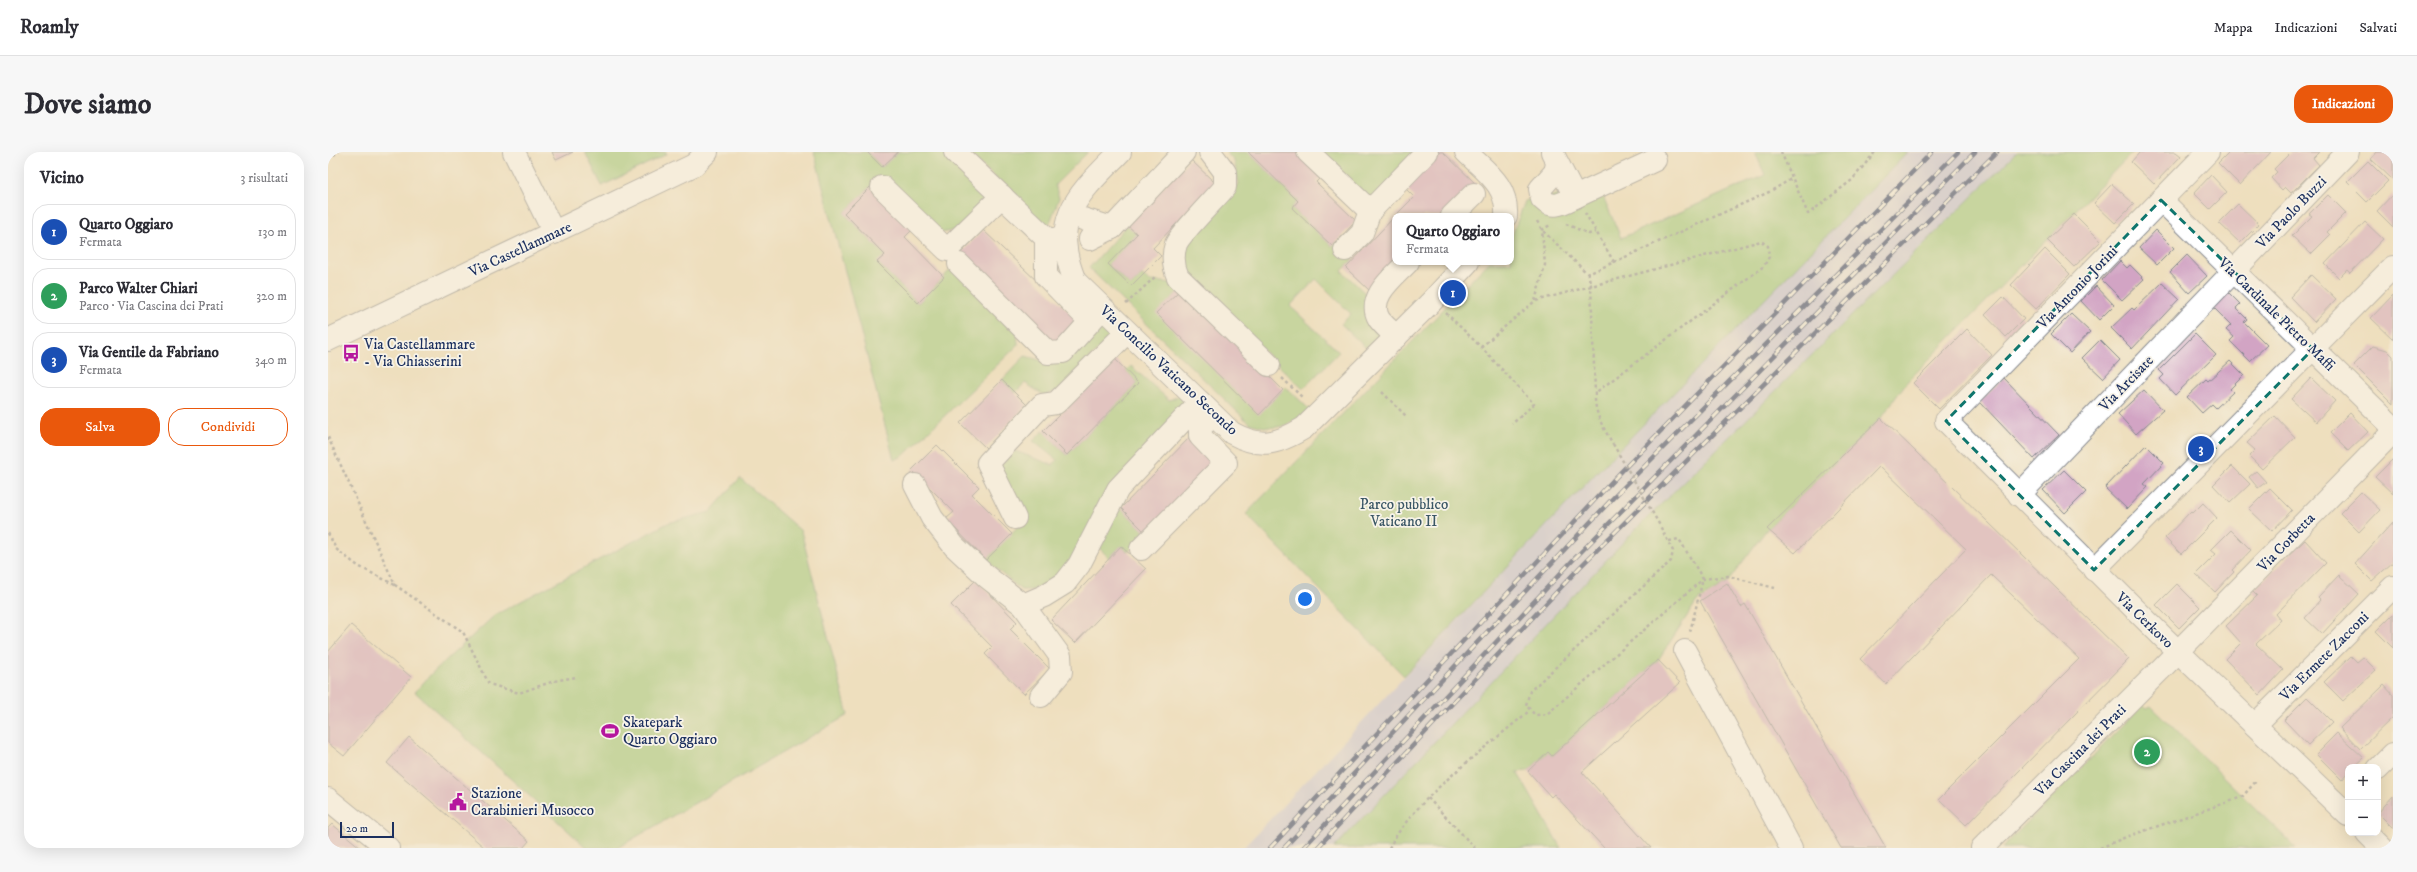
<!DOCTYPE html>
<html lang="it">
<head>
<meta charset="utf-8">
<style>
	:root { --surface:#fff; --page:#f7f7f7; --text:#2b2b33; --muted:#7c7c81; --line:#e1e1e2; --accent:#ea580c }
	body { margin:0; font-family:"IM FELL DW Pica",serif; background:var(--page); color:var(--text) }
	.controls { position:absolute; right:12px; bottom:12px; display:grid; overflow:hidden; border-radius:8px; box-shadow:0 4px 16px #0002 }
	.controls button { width:36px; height:36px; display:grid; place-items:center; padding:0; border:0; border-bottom:1px solid var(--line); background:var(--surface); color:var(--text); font:20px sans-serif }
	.scale { position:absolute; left:12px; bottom:10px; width:54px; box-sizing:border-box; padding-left:4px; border:2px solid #1b2f5e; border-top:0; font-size:11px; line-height:14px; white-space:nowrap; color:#1b2f5e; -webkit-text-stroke:3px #f7f3e8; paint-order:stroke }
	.you { position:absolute; left:977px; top:447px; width:14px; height:14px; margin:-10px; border:3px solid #fff; border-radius:50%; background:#1a73e8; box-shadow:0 0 0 6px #1a73e833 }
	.badge { display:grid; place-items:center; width:26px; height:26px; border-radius:50%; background:var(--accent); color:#fff; font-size:13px; font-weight:700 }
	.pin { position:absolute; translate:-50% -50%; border:2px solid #fff; box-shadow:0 1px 4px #0006 }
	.popup { position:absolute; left:1064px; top:61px; width:122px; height:52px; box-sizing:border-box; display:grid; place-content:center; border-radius:8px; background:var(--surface); filter:drop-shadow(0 1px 3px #0005); font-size:13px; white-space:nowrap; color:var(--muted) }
	.popup b { font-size:15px; color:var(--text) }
	.popup::after { content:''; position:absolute; left:50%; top:100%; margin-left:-8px; border:8px solid transparent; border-top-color:var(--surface) }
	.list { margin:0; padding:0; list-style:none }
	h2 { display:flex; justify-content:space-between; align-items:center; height:52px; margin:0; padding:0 16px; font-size:17px }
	h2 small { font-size:13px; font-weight:400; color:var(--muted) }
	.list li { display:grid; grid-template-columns:26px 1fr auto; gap:12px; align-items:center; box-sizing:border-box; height:56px; margin:0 8px 8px; padding:0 8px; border:1px solid var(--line); border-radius:16px }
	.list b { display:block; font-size:15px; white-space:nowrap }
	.list p { margin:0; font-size:13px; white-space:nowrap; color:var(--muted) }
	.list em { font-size:13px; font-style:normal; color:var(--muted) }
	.actions { display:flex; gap:8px; padding:12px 16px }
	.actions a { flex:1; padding:9px 0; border:1px solid var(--accent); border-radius:16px; text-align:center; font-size:14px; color:var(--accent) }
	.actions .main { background:var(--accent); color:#fff }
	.map { position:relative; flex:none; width:2065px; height:696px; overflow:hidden; border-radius:16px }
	header { display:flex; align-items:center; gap:24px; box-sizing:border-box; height:56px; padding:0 20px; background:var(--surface); border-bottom:1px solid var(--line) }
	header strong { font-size:19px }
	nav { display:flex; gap:22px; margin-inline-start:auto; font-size:14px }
	.intro { display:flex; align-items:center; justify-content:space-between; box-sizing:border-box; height:96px; padding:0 24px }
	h1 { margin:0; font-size:28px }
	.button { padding:10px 18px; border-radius:16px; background:var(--accent); color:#fff; font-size:14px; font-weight:700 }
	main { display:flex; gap:24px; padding:0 24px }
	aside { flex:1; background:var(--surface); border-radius:16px; box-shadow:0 4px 16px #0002 }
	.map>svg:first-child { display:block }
	.industrial { fill:#c2c1dc }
	.green { fill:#99ca7a; stroke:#5a7c6c }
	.building { fill:#d2a4c4 }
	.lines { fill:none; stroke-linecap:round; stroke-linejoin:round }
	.minor-casing { stroke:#84878e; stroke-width:24 }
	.path { stroke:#84878e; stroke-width:2.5; stroke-dasharray:3 3; stroke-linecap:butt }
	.minor { stroke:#fff; stroke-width:22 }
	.rail-casing { stroke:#1b2f5e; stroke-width:4.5 }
	.rail { stroke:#f7f3e8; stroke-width:3; stroke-dasharray:9; stroke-linecap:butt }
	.path-bridge { stroke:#84878e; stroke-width:2.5; stroke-dasharray:3 3; stroke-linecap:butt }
	.marked { fill:none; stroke:#0f766e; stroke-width:3; stroke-dasharray:8 5; stroke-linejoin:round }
	.labels { text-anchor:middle; stroke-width:3.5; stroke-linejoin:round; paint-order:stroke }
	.street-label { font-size:15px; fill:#1b2f5e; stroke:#f7f3e8 }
	.poi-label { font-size:15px; fill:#1b2f5e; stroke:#f7f3e8; text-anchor:start }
	.park-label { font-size:15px; fill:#3a5665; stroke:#f7f3e8 }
</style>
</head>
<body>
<header>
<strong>Roamly</strong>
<nav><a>Mappa</a><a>Indicazioni</a><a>Salvati</a></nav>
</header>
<div class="intro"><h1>Dove siamo</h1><a class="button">Indicazioni</a></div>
<main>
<aside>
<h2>Vicino<small>3 risultati</small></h2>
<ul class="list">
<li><span class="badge" style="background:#1a4fb4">1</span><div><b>Quarto Oggiaro</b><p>Fermata</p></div><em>130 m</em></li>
<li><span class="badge" style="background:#2e9e5b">2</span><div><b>Parco Walter Chiari</b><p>Parco · Via Cascina dei Prati</p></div><em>320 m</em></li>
<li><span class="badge" style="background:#1a4fb4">3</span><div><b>Via Gentile da Fabriano</b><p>Fermata</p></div><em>340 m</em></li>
</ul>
<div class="actions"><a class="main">Salva</a><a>Condividi</a></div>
</aside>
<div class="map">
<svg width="2065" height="696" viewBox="0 0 2065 696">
	<rect width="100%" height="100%" fill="#f7f3e8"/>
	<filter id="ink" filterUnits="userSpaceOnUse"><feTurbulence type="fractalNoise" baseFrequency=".025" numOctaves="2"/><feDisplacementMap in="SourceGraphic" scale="8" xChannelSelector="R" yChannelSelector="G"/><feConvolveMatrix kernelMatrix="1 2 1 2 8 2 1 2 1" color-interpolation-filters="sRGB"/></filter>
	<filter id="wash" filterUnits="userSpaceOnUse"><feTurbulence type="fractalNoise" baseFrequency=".012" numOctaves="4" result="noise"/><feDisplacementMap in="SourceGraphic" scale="16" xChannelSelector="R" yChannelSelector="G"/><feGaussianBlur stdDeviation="0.9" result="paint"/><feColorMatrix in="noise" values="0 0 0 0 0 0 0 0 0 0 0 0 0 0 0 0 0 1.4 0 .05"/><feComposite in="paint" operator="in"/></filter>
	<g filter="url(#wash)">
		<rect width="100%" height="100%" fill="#eedfbe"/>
		<path class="industrial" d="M1580,0H1689L1301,384L1006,696H915L1272,317Z"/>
		<g class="green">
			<path d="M257,0H338L339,2L274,34Z"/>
			<path d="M486,0H539L554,15L570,0H614L662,44L628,78L613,81L552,25L516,61L557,103L550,111L590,151L625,115L689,178L690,193L575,304L566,308Z"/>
			<path d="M640,0H760L727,33L731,46L720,76Z"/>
			<path d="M898,0H920L970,49L964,56L1004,94L1008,90L1025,107L1014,119L1041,145L1054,181L1038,196L1013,172L1023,162L988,127L962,154L1011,200L975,237L858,124L855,93L911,32L906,9Z"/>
			<path d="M986,0H1091L1040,52Z"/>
			<path d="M1427,0H1580L1272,317L1076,524L918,362L1161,110H1183V86L1197,49L1209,45L1274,42L1293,86L1437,23Z"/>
			<path d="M1689,0H1805L1578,231L1553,266L1439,377L1399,431L1369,449L1330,508L1224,604L1220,600L1200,619L1189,620L1233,696H1006L1301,384Z"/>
			<path d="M799,73L809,82L780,113L803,134L814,123L822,129L848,131L853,137L829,161L931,262L958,235L982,258C960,275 948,280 921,271L761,116Z"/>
			<path d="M773,173L784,183L731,239L716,243L697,231L687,241L674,228L697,204L723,211Z"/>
			<path d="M803,214L841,248L851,244L860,250L736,424L705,438H693L658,408L694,370L669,317L687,299L725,313L729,308L705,289L715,279L739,303L810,231L798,219Z"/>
			<path d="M412,326L473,379L520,563L289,696H259L87,540L104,521L167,463L340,371L382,360Z"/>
			<path d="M793,356L818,381L800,400L793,394L781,406L769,394L784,365Z"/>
			<path d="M1815,553L1819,556L1823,554L1968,696H1674Z"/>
		</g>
		<g id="blocks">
			<g class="building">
				<path d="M224,0H245L228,8Z"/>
				<path d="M539,0H570L554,15Z"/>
				<path d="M920,0H972L995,23L988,30L1028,69L1004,94L964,56L970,49Z"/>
				<path d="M1112,0H1115L1148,32L1117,64H1067L1086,45L1077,36Z"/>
				<path d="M1812,0H1848L1853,4L1826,32L1803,10Z"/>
				<path d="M1901,0H1943L1912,33L1890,11Z"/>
				<path d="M1963,0H1991L1985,6L1991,13L1963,41L1957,35L1954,38L1943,26L1949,20L1946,17Z"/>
				<path d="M2049,0H2065V28L2043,7Z"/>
				<path d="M862,7L887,31L825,96L833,104L803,134L780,112L809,82L799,73Z"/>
				<path d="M2040,9L2060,29L2039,50L2019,30Z"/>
				<path d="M1883,23L1899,40L1882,57L1866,41Z"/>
				<path d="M1784,32L1806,52L1787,71L1766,51Z"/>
				<path d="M542,35L584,78L577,85L616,125L590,151L549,110L557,103L516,61Z"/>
				<path d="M2065,42V75L2049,59Z"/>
				<path d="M2000,43L2018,61L1999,80L2002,83L1983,102L1964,84L1984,64L1981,62Z"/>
				<path d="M1910,52L1931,72L1912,91L1891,71Z"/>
				<path d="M1746,62L1773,89L1746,115L1719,88Z"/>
				<path d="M1067,64V110L1043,140L1018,116Z"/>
				<path d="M2037,70L2055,87L2022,121L2019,118L2011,126L1997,112Z"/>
				<path d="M655,78L751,169L727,194L631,103Z"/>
				<path d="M1828,78L1846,96L1829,113L1811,96Z"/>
				<path d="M1717,97L1742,122L1708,157L1683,133Z"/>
				<path d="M1859,103L1879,124L1861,141L1842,120Z"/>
				<path d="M1792,109L1799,116L1802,113L1816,127L1794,148L1774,128Z"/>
				<path d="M1983,123L2008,147L1986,170L1962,145Z"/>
				<path d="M1834,131L1851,147L1804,197L1783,176L1804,156L1806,158Z"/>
				<path d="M1768,134L1786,153L1771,168L1753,149Z"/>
				<path d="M853,137L955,238L931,263L828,161Z"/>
				<path d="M1899,139L1912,152L1908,156L1919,167L1916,170L1939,193L1922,209L1902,189L1906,185L1898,178L1903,173L1884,154Z"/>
				<path d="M2065,143V187L2043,166Z"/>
				<path d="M1675,145L1696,167L1678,185L1657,163Z"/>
				<path d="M1743,162L1762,180L1742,201L1723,182Z"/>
				<path d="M1639,177L1664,203L1611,257L1585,231Z"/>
				<path d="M1867,182L1888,203L1847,243L1832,227L1836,223L1831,218Z"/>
				<path d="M1772,188L1792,208L1775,226L1754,206Z"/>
				<path d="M2045,194L2059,198L2065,204V252L2026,213Z"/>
				<path d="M787,207L810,231L739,303L715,279Z"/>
				<path d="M1902,209L1916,223L1902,237L1905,240L1888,256L1884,252L1874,261L1859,245L1878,227L1880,229Z"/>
				<path d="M1676,226L1731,283L1706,307L1652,250Z"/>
				<path d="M1983,226L2007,249L1988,270L1963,247Z"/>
				<path d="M674,228L699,253L658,296L632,271Z"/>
				<path d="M1816,238L1835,258L1808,282L1790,262Z"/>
				<path d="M2022,261L2040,280L2020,299L2002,281Z"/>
				<path d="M1947,264L1967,285L1934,317L1921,304L1927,298L1919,291Z"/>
				<path d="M1553,266L1801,507L1638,673L1611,647L1751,507L1663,423L1558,532L1532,507L1638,397L1552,314L1467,401L1439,377Z"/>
				<path d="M864,283L889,307L818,381L793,356Z"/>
				<path d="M609,293L651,335L644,342L684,382L658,408L618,367L626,360L584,318Z"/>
				<path d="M1818,293L1836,311L1816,332L1820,335L1799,357L1777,336Z"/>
				<path d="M2065,307V342L2047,325Z"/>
				<path d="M1904,314L1922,332L1902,351L1885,333Z"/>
				<path d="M1736,318L1758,340L1737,361L1715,338Z"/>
				<path d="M1928,319L1938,330L1930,336L1921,325Z"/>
				<path d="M1942,336L1964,358L1944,379L1921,357Z"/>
				<path d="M2033,340L2052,358L2031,380L2012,361Z"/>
				<path d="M1875,351L1889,366L1853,402L1837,386L1863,359L1865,361Z"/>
				<path d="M2065,370V410L2044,429L2027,412Z"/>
				<path d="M1903,378L1923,398L1904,418L1906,420L1887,440L1868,422L1888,402L1883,398Z"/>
				<path d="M1977,388L1998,411L1948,462L1953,468L1928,492L1955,518L1932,543L1897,507L1913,491L1898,474L1929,444L1924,439Z"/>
				<path d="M793,394L818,417L747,491L723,468Z"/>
				<path d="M2011,423L2031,442L1994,482L1977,466L1993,448L1990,445Z"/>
				<path d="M648,428L689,470L682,477L722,517L696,542L657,502L664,495L623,453Z"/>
				<path d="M1399,431L1413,455L1417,452L1558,696H1513L1372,449Z"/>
				<path d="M1849,432L1872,455L1851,476L1828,453Z"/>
				<path d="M2065,462V496L2048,479Z"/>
				<path d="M23,473L83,525L16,604L0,591V500Z"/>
				<path d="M2023,504L2029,510L2035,505L2048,518L2015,549L1996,530Z"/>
				<path d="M1330,508L1352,531L1254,620L1323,696H1276L1226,642L1223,645L1200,619L1220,600L1224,604Z"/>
				<path d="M2056,533L2065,543V565L2032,597L2012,576Z"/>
				<path d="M1979,545L2004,570L1980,593L1956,568Z"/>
				<path d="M2009,581L2036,606L2026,615H2020V621L2014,628L1988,602Z"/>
				<path d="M81,585L201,689L195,696H157L59,611Z"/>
				<path d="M2065,644V676L2050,661Z"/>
				<path d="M4,672L33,696H0V676Z"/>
			</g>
		</g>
	</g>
	<g filter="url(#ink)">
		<use href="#blocks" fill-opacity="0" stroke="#84878e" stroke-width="1"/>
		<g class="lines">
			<g class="minor-casing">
				<g id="minor">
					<path d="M186,0L226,81"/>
					<path d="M627,0L718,86L724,87"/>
					<path d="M792,0C750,43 721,66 747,129L904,281C933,297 949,292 976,276L1104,149L1140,110"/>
					<path d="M882,0L897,20V35C888,46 852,82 848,92C844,104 845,114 850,125L941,213"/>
					<path d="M980,0L1042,59"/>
					<path d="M1138,0C1158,20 1180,33 1178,64"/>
					<path d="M1224,0L1247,45C1235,51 1225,58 1214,47L1212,37L1227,20L1229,12"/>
					<path d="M1880,0L1618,269L1836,486L2020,663"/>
					<path d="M554,35L619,98L674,44"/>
					<path d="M1247,45L1327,8"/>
					<path d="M1833,48L2065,275"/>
					<path d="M1124,64L1146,42"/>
					<path d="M755,67L784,76"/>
					<path d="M718,86V124L754,161"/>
					<path d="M762,87L784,76L856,0"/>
					<path d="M1017,98L1034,81L1042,59L1099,0"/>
					<path d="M631,112L720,201L735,200L769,162"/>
					<path d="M1068,185C1063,179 1055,173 1051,167C1038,145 1067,124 1080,110"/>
					<path d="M0,188L366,13L379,0"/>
					<path d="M587,333L604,366L626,394L659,425L695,453L732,504L733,520L713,544"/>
					<path d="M1691,343L2020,0"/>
					<path d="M687,366L660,311L714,253L728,251L793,186"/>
					<path d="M813,397L898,311L872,284V276L885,263"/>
					<path d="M1766,418L2065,115"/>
					<path d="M695,453L716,444L737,431L751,413L790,337L872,250"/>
					<path d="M1357,499L1463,696"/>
					<path d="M1927,573L2065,435"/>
					<path d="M2050,617L2065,602"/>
					<path d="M0,647L60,696"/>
					<path d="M2039,681L2054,696"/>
					<path d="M1654,696L1834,516L2065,280"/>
				</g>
			</g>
			<g class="path">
				<path d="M1453,0L1480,62L1524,28L1547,0"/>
				<path d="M0,6L11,0"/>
				<path d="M1257,61L1286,110L1260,122"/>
				<path d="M1209,69L1214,78L1260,122L1263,133L1267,241"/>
				<path d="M1238,72L1261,82L1268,80"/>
				<path d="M1286,110L1441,40L1465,26"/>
				<path d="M1207,149L1217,113L1214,78L1222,73"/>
				<path d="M798,152L828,124"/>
				<path d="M1118,161L1153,195L1206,252L1184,272"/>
				<path d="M1153,195L1207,149L1433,89L1440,94L1441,105L1436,114L1267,241C1266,262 1275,275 1285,292"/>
				<path d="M954,226L975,246"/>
				<path d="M1054,240L1078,264"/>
				<path d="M0,285L67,433L135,480L161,532L191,541L226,529L248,525"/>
				<path d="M1330,370L1345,399L1343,409L1202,539L1198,553L1207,563L1219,562L1375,427L1400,424L1447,436"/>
				<path d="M0,381L8,397L30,414L67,433"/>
				<path d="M1341,389L1351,387L1375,427L1362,480"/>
				<path d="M1100,646L1147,696"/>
				<path d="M1061,696C1087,646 1158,596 1201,559"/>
				<path d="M1772,696L1798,685L1906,648L1915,644L1929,628"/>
			</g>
			<use href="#minor" class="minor"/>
			<g class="rail-casing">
				<g id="rail">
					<path d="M942,696L1289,324L1604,0"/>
					<path d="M956,696L1284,347L1630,0"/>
					<path d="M975,696L1245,408L1647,0"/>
					<path d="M989,696L1252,415L1669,0"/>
				</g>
			</g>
			<use href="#rail" class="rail"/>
			<path class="path-bridge" d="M1285,292L1330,370"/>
		</g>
	</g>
	<path d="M0 0H2065V696H0ZM1833,48L1985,197L1766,418L1618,269Z" fill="#eedfbe" fill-opacity=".55" fill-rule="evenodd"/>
	<path class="marked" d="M1833,48L1985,197L1766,418L1618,269Z"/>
	<defs>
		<g id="bus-bare" transform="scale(1.38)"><path d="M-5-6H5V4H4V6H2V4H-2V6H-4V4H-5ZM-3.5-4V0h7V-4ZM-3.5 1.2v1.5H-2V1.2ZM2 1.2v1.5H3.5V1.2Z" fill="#b5179e" stroke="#f7f3e8" stroke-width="2.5" paint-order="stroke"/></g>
		<g id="stadium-bare" transform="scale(1.38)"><path d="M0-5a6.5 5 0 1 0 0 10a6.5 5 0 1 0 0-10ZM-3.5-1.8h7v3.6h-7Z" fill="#b5179e" stroke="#f7f3e8" stroke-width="2.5" paint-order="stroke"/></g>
		<g id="civic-bare" transform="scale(1.38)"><path d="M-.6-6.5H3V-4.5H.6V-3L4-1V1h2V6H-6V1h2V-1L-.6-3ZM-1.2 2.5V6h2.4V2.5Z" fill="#b5179e" stroke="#f7f3e8" stroke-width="2.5" paint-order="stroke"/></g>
	</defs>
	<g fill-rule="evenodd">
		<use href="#bus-bare" x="23" y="201"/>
		<use href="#stadium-bare" x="282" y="579"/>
		<use href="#civic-bare" x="130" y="650"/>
	</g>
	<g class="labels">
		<g class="street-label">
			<text transform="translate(1963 60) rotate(-46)" y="5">Via Paolo Buzzi</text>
			<text transform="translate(192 97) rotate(-25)" y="5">Via Castellammare</text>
			<text transform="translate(1749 135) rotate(-46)" y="5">Via Antonio Jorini</text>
			<text transform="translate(1949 162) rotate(44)" y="5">Via Cardinale Pietro Maffi</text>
			<text transform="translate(841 218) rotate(43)" y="5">Via Concilio Vaticano Secondo</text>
			<text transform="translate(1798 231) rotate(-46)" y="5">Via Arcisate</text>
			<text transform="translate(1958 390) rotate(-46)" y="5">Via Corbetta</text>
			<text transform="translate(1817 468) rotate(44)" y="5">Via Cerkovo</text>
			<text transform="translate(1996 504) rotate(-45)" y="5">Via Ermete Zacconi</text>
			<text transform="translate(1752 598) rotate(-45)" y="5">Via Cascina dei Prati</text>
		</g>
		<g class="poi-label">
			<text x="36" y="197">Via Castellammare<tspan x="36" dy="17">- Via Chiasserini</tspan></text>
			<text x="295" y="575">Skatepark<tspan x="295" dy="17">Quarto Oggiaro</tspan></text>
			<text x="143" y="646">Stazione<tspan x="143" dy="17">Carabinieri Musocco</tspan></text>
		</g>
		<g class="park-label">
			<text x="1076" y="357">Parco pubblico<tspan x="1076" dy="17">Vaticano II</tspan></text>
		</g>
	</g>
</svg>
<div class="controls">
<button>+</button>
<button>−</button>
</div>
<div class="scale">20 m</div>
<div class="you"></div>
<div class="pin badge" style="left:1125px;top:141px;background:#1a4fb4">1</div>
<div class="popup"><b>Quarto Oggiaro</b>Fermata</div>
<div class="pin badge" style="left:1819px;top:600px;background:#2e9e5b">2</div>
<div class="pin badge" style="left:1873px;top:297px;background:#1a4fb4">3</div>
</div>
</main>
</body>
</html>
